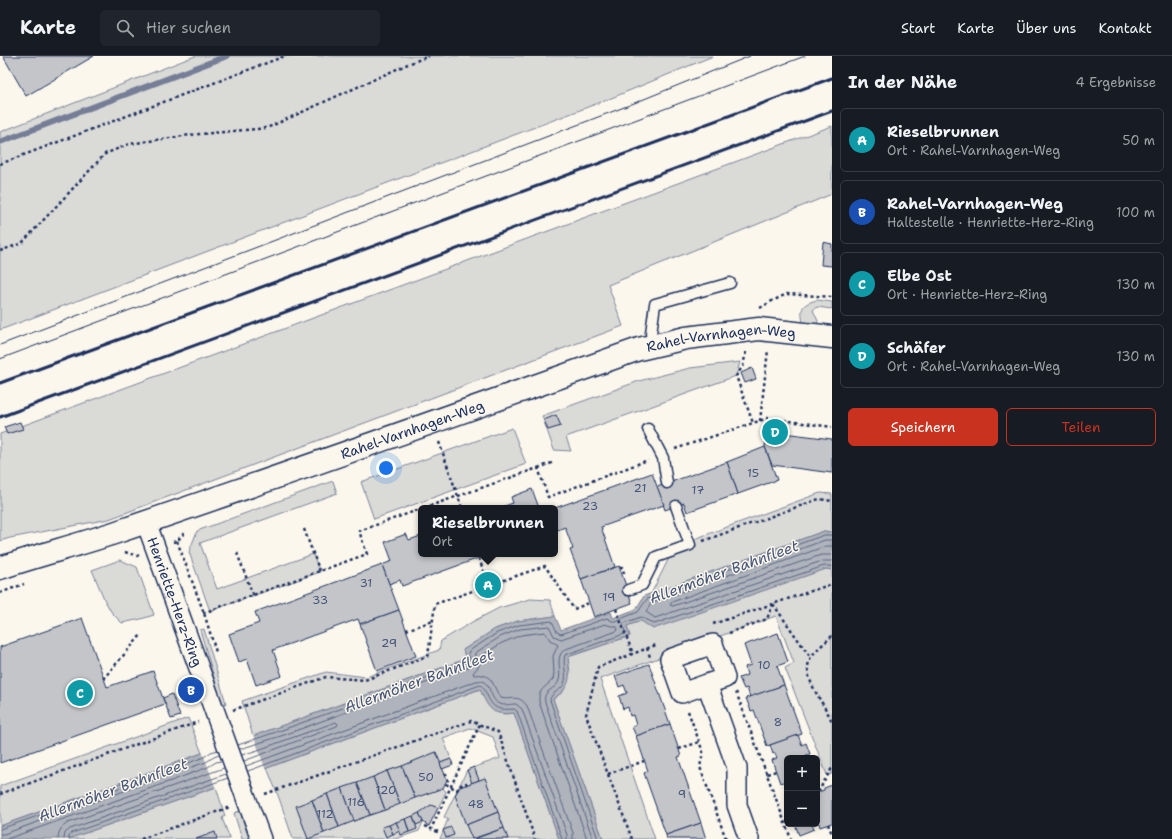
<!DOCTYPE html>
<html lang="de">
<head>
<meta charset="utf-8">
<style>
	:root { --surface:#171b24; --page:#20242c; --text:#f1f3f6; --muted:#9ea1a6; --line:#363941; --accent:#c8321e }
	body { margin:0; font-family:"Shantell Sans",sans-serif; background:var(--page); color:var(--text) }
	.controls { position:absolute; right:12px; bottom:12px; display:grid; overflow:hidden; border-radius:6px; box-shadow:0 2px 6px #0003 }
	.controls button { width:36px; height:36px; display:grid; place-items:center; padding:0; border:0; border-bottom:1px solid var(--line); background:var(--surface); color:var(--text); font:20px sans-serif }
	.you { position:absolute; left:386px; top:412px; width:14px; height:14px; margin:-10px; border:3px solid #fff; border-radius:50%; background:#1a73e8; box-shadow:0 0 0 6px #1a73e833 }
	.badge { display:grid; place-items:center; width:26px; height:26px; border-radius:50%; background:var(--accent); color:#fff; font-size:13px; font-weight:700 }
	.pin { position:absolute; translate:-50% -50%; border:2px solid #fff; box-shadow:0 1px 4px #0006 }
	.popup { position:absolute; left:418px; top:449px; width:140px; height:52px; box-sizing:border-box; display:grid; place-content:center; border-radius:6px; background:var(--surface); filter:drop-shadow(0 1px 3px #0005); font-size:13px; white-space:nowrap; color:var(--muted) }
	.popup b { font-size:15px; color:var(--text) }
	.popup::after { content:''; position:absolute; left:50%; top:100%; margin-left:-8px; border:8px solid transparent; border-top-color:var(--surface) }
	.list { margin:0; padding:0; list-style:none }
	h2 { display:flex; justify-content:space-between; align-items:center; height:52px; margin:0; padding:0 16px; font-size:17px }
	h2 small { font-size:13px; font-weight:400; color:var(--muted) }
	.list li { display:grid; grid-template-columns:26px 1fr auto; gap:12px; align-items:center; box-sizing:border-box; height:64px; margin:0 8px 8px; padding:0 8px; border:1px solid var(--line); border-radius:6px }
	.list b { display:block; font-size:15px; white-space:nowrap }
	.list p { margin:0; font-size:13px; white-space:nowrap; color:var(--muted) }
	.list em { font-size:13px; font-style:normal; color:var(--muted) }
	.actions { display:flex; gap:8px; padding:12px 16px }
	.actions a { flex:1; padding:9px 0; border:1px solid var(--accent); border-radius:6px; text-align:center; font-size:14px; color:var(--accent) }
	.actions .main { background:var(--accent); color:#fff }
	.icon { flex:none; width:22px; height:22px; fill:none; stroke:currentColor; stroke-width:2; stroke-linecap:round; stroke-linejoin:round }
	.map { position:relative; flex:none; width:832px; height:783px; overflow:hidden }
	header { display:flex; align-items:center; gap:24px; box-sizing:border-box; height:56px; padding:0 20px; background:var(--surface); border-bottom:1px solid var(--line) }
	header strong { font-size:19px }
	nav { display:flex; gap:22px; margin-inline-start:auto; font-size:14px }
	.search { width:280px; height:36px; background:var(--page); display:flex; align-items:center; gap:10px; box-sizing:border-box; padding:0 14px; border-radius:6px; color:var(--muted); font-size:15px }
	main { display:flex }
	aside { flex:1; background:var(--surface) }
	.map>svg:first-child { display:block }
	.green { fill:#dadad7; stroke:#7a849a }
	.water { fill:#afb3bb; stroke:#747e96 }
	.pier { fill:#fbf7ec }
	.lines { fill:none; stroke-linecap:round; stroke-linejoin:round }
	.shore { stroke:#566483; stroke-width:1 }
	.stream { stroke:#747e96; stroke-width:6 }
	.building { fill:#c3c5c9; stroke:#1b2f5e }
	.service-casing { stroke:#1b2f5e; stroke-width:13 }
	.minor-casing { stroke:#1b2f5e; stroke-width:22 }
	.tertiary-casing { stroke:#1b2f5e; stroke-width:25 }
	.path { stroke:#1b2f5e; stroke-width:2.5; stroke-dasharray:3 3; stroke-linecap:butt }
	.service { stroke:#fbf7ec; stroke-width:10 }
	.minor { stroke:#fbf7ec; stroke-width:19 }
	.tertiary { stroke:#fbf7ec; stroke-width:22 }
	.tram { stroke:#1b2f5e; stroke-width:1 }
	.rail { stroke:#1b2f5e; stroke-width:3 }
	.labels { text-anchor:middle; stroke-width:3; stroke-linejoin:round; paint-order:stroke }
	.number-label { font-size:12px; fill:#455479 }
	.street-label { font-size:14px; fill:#1b2f5e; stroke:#fbf7ec }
	.water-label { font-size:15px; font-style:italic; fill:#47577a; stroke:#fbf7ec }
</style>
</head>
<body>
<header>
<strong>Karte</strong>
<div class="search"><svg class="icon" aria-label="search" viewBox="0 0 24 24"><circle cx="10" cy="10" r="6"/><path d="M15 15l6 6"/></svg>Hier suchen</div>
<nav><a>Start</a><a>Karte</a><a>Über uns</a><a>Kontakt</a></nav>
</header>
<main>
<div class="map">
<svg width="832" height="783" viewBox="0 0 832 783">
	<rect width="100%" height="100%" fill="#fbf7ec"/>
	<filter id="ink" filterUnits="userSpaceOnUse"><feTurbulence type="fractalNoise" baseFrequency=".025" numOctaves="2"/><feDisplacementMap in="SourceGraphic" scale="8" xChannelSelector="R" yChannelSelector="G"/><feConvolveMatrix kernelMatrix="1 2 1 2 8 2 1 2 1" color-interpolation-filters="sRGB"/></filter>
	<g filter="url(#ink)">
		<g class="green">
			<path d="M195,0H713L609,43L0,274V76Z"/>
			<path d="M832,70V138L608,229L623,270L109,463L10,482L0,485V378Z"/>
			<path d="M817,244L832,246V253L817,251L813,254L818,265L817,269L803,267C800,251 802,248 817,244Z"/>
			<path d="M740,306L736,320L566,381L571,395L554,394L542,360L639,325L690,312Z"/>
			<path d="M512,372L526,408L374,463L361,426Z"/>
			<path d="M333,425L337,437L200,487L217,533L313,498L320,516L210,555L189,496L197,475Z"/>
			<path d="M820,437L832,438V476L824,475L651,538L675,490Z"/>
			<path d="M120,504L137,511L154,559L141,563L122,567L112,557L105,545L92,514Z"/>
			<path d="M826,513L832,514V718L827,719L785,612L794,607L776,560L600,623L655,783H603L553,643L563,636L570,617L568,601L630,580L626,570L641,565Z"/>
			<path d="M530,543L550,544L555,560L518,565L495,573L463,594L466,603L253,680L242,645L326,616L366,621L439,594L441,585L472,566L499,552Z"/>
			<path d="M204,573L226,647L224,649L221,645L200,574Z"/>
			<path d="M480,633C487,650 493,661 514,657L559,783H440L448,763L444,761L467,714L500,702L493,681L470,672L443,682L451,703L440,707L443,732L446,736L438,752L431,750L420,757L423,766L419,775L395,783H293L279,742L267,712Z"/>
			<path d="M188,662L202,697L0,770V730Z"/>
			<path d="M216,731L225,760L222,762L230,783H68Z"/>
			<path d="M240,755L249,783H242L234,757Z"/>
		</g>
		<path class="water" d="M824,475L832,476V514L826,513L653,573L641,565L627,570L630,580L568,601C570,623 572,630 553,643L603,783H559L514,657C491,660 488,652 480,633L216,731L68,783H0V770L166,711L202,697L210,692L253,680L466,603L463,594L495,573L518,565L555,560L561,574L611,556L613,562L636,553L644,540Z"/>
		<path class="pier" d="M253,678L266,715L216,733L202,695L209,690Z"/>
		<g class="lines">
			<g class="shore">
				<path d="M832,484H825L651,547L646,556L655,562L822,505H832"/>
				<path d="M832,490H826L672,546L670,549L673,550L821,499H832"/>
				<path d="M238,689L282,674L467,607L470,603L468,597L469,595L497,577L519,569L552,565L557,576L561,578L607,562L612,565H615L638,556L647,543L824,479H832"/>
				<path d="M240,693L284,679L469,611L474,606L475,597L500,581L520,573L549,570L554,580L561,583L605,568L611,570H616L618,573L617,575L566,593C554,599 562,614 559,624C556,635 542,633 545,646L593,783"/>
				<path d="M242,699L258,694L336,666L338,668L337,670L244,705"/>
				<path d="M246,710L476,625C492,622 488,642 499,648C505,650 510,648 516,648L522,653L567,779V783"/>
				<path d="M248,715L480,629C484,631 484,633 486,637C493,653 497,654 514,653L517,655L562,783"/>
				<path d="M0,773L168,715L204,701L211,696L218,694"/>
				<path d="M0,778H4L169,719L206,706L214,701L219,699"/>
				<path d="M7,783L171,725L208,711L216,706L221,705"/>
				<path d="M58,783C58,776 61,771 68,767L224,712"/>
				<path d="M64,783L65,777L70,773L226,718"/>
				<path d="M69,783V780L72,777L228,722"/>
				<path d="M573,783V777L527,650C518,637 512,645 501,642C492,631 494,616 474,619L473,617L479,610L481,600L502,587L521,579L545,576L550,584L558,589L553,600L554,617L553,623C546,632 538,632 539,646L587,783"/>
				<path d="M598,783L550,644C551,636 561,635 564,628C568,618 562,608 565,599L624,578L625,576L623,570L624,567L641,561L654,568L824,510H832"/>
			</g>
			<path class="stream" d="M0,86L227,0"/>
		</g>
		<g class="building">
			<path d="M3,0H94L26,40Z"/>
			<path d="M823,186L832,188V210L821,209Z"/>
			<path d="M752,312L756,323L745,327L741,317Z"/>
			<path d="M556,359L561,370L548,374L544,364Z"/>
			<path d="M20,366L23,373L7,378L4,371Z"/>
			<path d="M767,375L832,383V417L772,409L765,391Z"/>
			<path d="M765,391L777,424L738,438L727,406Z"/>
			<path d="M727,406L738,438L687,456L684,447L665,454L657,431Z"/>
			<path d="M652,417L664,449L601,471L615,511L581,523L570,494L573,493L565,471L555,475V452Z"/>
			<path d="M532,433L539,452H499L513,447L511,441Z"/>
			<path d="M406,478L409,484L421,480V498H490L402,530L400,524L389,528L382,509L392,505L385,486Z"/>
			<path d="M382,509L399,554L360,568L358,563L273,594L282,620L256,629L247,603L239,606L229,578L259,567L255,556Z"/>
			<path d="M619,510L632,547L594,561L581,523Z"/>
			<path d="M399,554L416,600L377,615L360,568Z"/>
			<path d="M82,562L107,631L153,615L165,648L0,707V591Z"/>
			<path d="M778,577L788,606L777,610L784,629L750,641L747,632L744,633L739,622L747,619L745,611L751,609L744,589Z"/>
			<path d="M649,608L670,668L636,680L632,671L636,669L633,659L630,660L628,651L623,653L619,640L627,637L624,629L619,631L615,620Z"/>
			<path d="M784,629L802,678L767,690L754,654L751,655L746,642Z"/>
			<path d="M172,638L180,660L171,663L163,642Z"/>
			<path d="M670,668L681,700L678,701L701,767L666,779L644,717L648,715L636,680Z"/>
			<path d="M798,679L802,689L806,687L810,698L806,699L807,702H787V729L786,725L780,727L772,704L777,702L775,697L773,698L770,689Z"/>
			<path d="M436,696L447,724L443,732L415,742L402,710Z"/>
			<path d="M451,703L453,709L442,713L440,707Z"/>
			<path d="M402,710L415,742L400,748L387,715Z"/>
			<path d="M474,711L479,724L472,727L467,714Z"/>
			<path d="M387,715L400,748L385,754L373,721Z"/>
			<path d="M373,721L385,754L370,759L357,727Z"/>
			<path d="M485,722L498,756L466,769L455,739L460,731Z"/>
			<path d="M357,727L370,759L354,765L342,732Z"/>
			<path d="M832,729V767L820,771L819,767H817V733L818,736L824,734V732Z"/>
			<path d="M342,732L354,765L339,771L327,738Z"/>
			<path d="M327,738L339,771L324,777L312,744Z"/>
			<path d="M312,744L324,777L308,783L296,750Z"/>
			<path d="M431,749L438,752L429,770L423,766L419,757Z"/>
			<path d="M498,756L504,772L472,783L466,769Z"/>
			<path d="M419,757L423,766L416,769L413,760Z"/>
			<path d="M413,760L417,773L409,776L405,763Z"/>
			<path d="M405,763L409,776L401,779L396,766Z"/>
			<path d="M396,766L400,775L393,778L389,769Z"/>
			<path d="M701,767L706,783H667L666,779Z"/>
			<path d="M795,768H815L812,769L814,773L799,779Z"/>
			<path d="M389,769L393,778L386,781L382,771Z"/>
			<path d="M451,771L454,779L446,782L443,774Z"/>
			<path d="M504,772L508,783H474Z"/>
			<path d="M215,776L217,783H196Z"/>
		</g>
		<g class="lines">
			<g class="service-casing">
				<g id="service">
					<path d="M653,290L651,277L655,248L730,227"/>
					<path d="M648,373L663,402L667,427"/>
					<path d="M628,534L642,529L656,501L690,489L676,450"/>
				</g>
			</g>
			<g class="minor-casing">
				<g id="minor">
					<path id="s1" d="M146,466L261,783"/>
					<path d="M707,628L682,637L670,603L713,588L725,622L707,628L737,712V749L749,783"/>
				</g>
			</g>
			<g class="tertiary-casing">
				<g id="tertiary">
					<path id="s2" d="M0,512C39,499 78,489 117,476C291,417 465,355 639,293L686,282L759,273L832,281"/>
				</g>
			</g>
			<g class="path">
				<path d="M0,108L285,0"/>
				<path d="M0,195L22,187L105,98L129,88L190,79L267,72L408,8L429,0"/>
				<path d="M760,252L772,245L787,238L832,241"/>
				<path d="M746,296L743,310L736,320L753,367"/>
				<path d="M760,365L768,294"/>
				<path d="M439,386L462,452"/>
				<path d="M675,393L768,362L832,371"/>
				<path d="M538,412L552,407"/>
				<path d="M424,452L538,412L548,441L619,415L648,404"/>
				<path d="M304,473L320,516"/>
				<path d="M177,485L204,557L216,596"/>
				<path d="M703,485L819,443L832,445"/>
				<path d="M173,486L177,485L186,475"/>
				<path d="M125,496L137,500L139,499"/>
				<path d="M237,497L253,539"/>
				<path d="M479,502L488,529"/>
				<path d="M620,512L622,511L625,520"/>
				<path d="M0,537L24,528"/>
				<path d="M773,548L811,602"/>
				<path d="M616,553L633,598"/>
				<path d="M203,557L367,498L359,475L421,453"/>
				<path d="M713,568L832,528"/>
				<path d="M406,574L433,565"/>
				<path d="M729,577L767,563L773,548"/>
				<path d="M832,580C825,587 815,594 810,603C801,623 825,647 832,666"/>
				<path d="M647,592L650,601"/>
				<path d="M103,623L142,578"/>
				<path d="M736,636L791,783"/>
				<path d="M233,654L326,621L365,624L428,600L435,548L545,510L574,553L589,547"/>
				<path d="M688,655L703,696L700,711L726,783"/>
				<path d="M679,693L699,686"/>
				<path d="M608,718L644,705"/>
				<path d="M767,718L776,715"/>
				<path d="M445,719L446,718L448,724L446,728L457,734L459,730L466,727L467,729"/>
				<path d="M818,736L832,712"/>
				<path d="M0,738L198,666"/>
				<path d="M265,738L471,665L498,676L535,783"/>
				<path d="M828,768L832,778"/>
				<path d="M425,770L431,773"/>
				<path d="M438,776L431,773L480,668"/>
				<path d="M141,783L230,751"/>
				<path d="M632,783L586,659L598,611L656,589"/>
			</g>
			<use href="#service" class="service"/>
			<use href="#minor" class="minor"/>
			<use href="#tertiary" class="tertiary"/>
			<g class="tram">
				<path d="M0,289L627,50L750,0"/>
				<path d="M0,303L805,0"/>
			</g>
			<g class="rail">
				<path d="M0,327L832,22"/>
				<path d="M0,361L832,55"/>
			</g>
		</g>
	</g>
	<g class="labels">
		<g class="number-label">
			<text x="753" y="421">15</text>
			<text x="640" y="436">21</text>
			<text x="698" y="438">17</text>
			<text x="590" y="454">23</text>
			<text x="366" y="531">31</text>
			<text x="609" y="545">19</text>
			<text x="320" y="548">33</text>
			<text x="389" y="591">29</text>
			<text x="764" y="613">10</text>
			<text x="778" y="670">8</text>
			<text x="426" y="725">50</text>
			<text x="386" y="738">120</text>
			<text x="682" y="742">9</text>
			<text x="356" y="750">116</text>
			<text x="476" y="752">48</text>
			<text x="325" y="762">112</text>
		</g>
		<g class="street-label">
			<text dy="5" stroke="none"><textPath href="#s2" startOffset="759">Rahel-Varnhagen-Weg</textPath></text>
			<text dy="5" stroke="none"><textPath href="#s2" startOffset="435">Rahel-Varnhagen-Weg</textPath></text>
			<text dy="5" stroke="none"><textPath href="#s1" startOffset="85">Henriette-Herz-Ring</textPath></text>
		</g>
		<g class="water-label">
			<text transform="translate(724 516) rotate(-20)" y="5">Allermöher Bahnfleet</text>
			<text transform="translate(419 625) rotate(-20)" y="5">Allermöher Bahnfleet</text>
			<text transform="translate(113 734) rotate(-20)" y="5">Allermöher Bahnfleet</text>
		</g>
	</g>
</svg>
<div class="controls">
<button>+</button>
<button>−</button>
</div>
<div class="you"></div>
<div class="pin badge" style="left:488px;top:529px;background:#0f9aa8">A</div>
<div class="popup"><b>Rieselbrunnen</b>Ort</div>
<div class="pin badge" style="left:191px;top:634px;background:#1a4fb4">B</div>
<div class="pin badge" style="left:80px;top:637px;background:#0f9aa8">C</div>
<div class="pin badge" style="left:775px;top:376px;background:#0f9aa8">D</div>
</div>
<aside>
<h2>In der Nähe<small>4 Ergebnisse</small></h2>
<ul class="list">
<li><span class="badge" style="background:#0f9aa8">A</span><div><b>Rieselbrunnen</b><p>Ort · Rahel-Varnhagen-Weg</p></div><em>50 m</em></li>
<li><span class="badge" style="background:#1a4fb4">B</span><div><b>Rahel-Varnhagen-Weg</b><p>Haltestelle · Henriette-Herz-Ring</p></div><em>100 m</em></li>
<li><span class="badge" style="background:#0f9aa8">C</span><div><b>Elbe Ost</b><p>Ort · Henriette-Herz-Ring</p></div><em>130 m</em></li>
<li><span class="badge" style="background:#0f9aa8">D</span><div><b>Schäfer</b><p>Ort · Rahel-Varnhagen-Weg</p></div><em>130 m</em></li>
</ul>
<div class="actions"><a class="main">Speichern</a><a>Teilen</a></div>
</aside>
</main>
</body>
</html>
